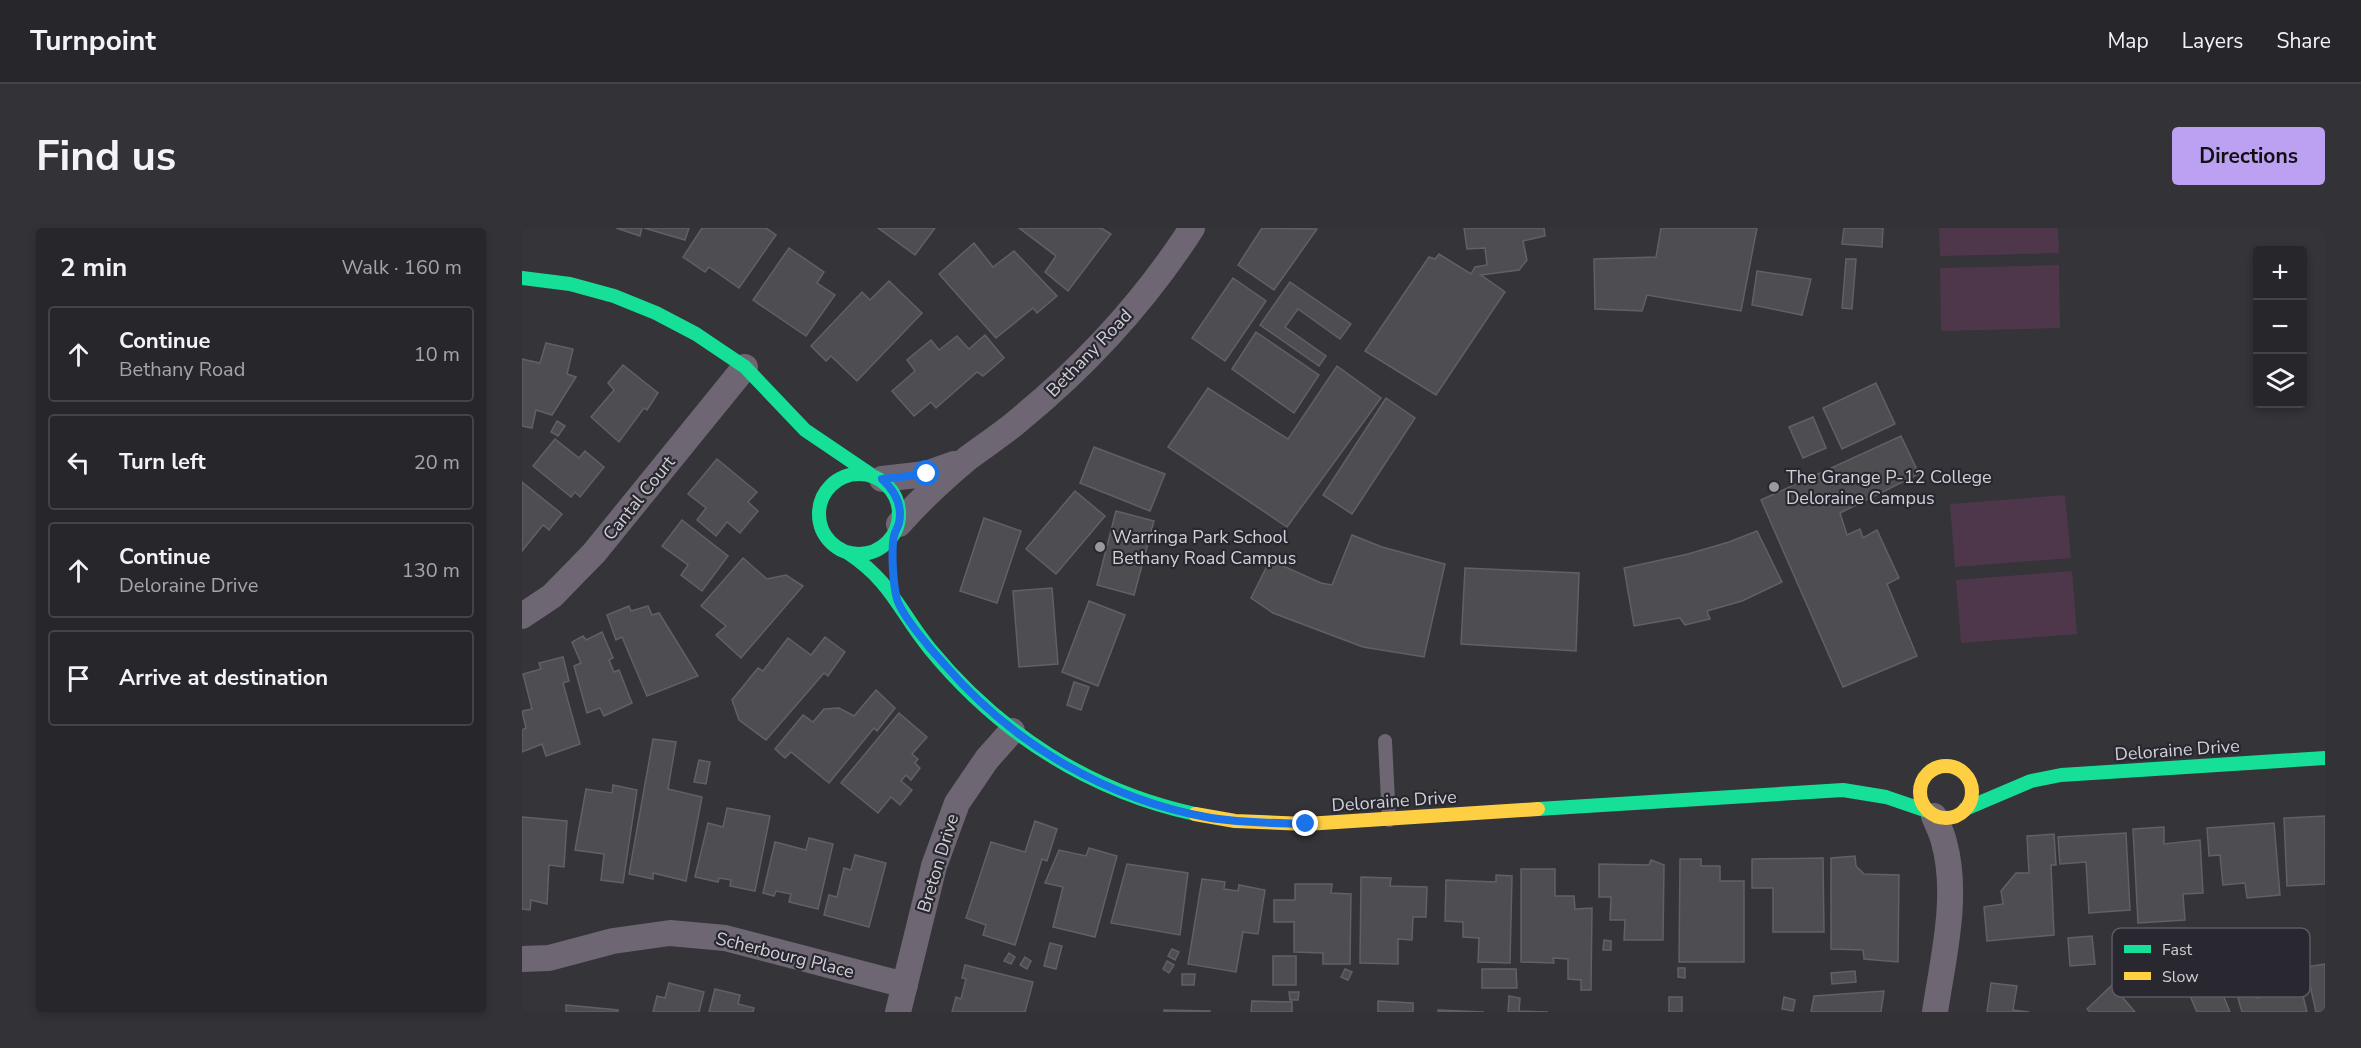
<!DOCTYPE html>
<html lang="en">
<head>
<meta charset="utf-8">
<style>
	:root { --surface:#27272b; --page:#333337; --text:#f1f3f6; --muted:#a4a5a9; --line:#434447; --accent:#bca0f2 }
	body { margin:0; font-family:"Nunito Sans",sans-serif; background:var(--page); color:var(--text) }
	.controls { position:absolute; right:18px; top:18px; display:grid; overflow:hidden; border-radius:6px; box-shadow:0 3px 9px #0003 }
	.controls button { width:54px; height:54px; display:grid; place-items:center; padding:0; border:0; border-bottom:2px solid var(--line); background:var(--surface); color:var(--text); font:30px sans-serif }
	.stop { position:absolute; width:18px; height:18px; margin:-14px; border:4px solid #1a73e8; border-radius:50%; background:#fff }
	.stop.end { background:#1a73e8; border-color:#fff; box-shadow:0 2px 6px #0008 }
	.list { margin:0; padding:0; list-style:none }
	h2 { display:flex; justify-content:space-between; align-items:center; height:78px; margin:0; padding:0 24px; font-size:26px }
	h2 small { font-size:20px; font-weight:400; color:var(--muted) }
	.list li { display:grid; grid-template-columns:39px 1fr auto; gap:18px; align-items:center; box-sizing:border-box; height:96px; margin:0 12px 12px; padding:0 12px; border:2px solid var(--line); border-radius:6px }
	.list b { display:block; font-size:22px; white-space:nowrap }
	.list p { margin:0; font-size:20px; white-space:nowrap; color:var(--muted) }
	.list em { font-size:20px; font-style:normal; color:var(--muted) }
	.icon { flex:none; width:33px; height:33px; fill:none; stroke:currentColor; stroke-width:2; stroke-linecap:round; stroke-linejoin:round }
	.map { position:relative; flex:none; width:1803px; height:784px; overflow:hidden; border-radius:6px }
	header { display:flex; align-items:center; gap:36px; box-sizing:border-box; height:84px; padding:0 30px; background:var(--surface); border-bottom:2px solid var(--line) }
	header strong { font-size:28px }
	nav { display:flex; gap:33px; margin-inline-start:auto; font-size:21px }
	.intro { display:flex; align-items:center; justify-content:space-between; box-sizing:border-box; height:144px; padding:0 36px }
	h1 { margin:0; font-size:42px }
	.button { padding:15px 27px; border-radius:6px; background:var(--accent); color:#111; font-size:21px; font-weight:700 }
	main { display:flex; gap:36px; padding:0 36px }
	aside { flex:1; background:var(--surface); border-radius:6px; box-shadow:0 3px 9px #0003 }
	.map>svg:first-child { display:block }
	.green { fill:#4f374b }
	.building { fill:#4e4e52; stroke:#606165; stroke-width:1.5 }
	.lines { fill:none; stroke-linecap:round; stroke-linejoin:round }
	.lane { stroke:#6e6773; stroke-width:14 }
	.street { stroke:#6e6773; stroke-width:26 }
	.fast { stroke:#16e098; stroke-width:14 }
	.slow { stroke:#ffcf43; stroke-width:14 }
	.route { stroke:#1a73e8; stroke-width:8 }
	.poi-dot { fill:#9a999f; stroke:#292830; stroke-width:2 }
	.labels { text-anchor:middle; stroke-width:4.5; stroke-linejoin:round; paint-order:stroke }
	.street-label { font-size:18px; fill:#d1d0d6; stroke:#292830 }
	.poi-label { font-size:18px; fill:#d1d0d6; stroke:#292830; text-anchor:start }
	.key { fill:#292830; stroke:#5b5a62; stroke-width:1.5 }
	.key-label { font-size:16px; fill:#d1d0d6 }
</style>
</head>
<body>
<header>
<strong>Turnpoint</strong>
<nav><a>Map</a><a>Layers</a><a>Share</a></nav>
</header>
<div class="intro"><h1>Find us</h1><a class="button">Directions</a></div>
<main>
<aside>
<h2>2 min<small>Walk · 160 m</small></h2>
<ul class="list">
<li><svg class="icon" aria-label="ahead" viewBox="0 0 24 24"><path d="M12 20V5M6 11l6-6 6 6"/></svg><div><b>Continue</b><p>Bethany Road</p></div><em>10 m</em></li>
<li><svg class="icon" aria-label="left" viewBox="0 0 24 24"><path d="M17 20v-9H6M10 6l-5 5 5 5"/></svg><div><b>Turn left</b></div><em>20 m</em></li>
<li><svg class="icon" aria-label="ahead" viewBox="0 0 24 24"><path d="M12 20V5M6 11l6-6 6 6"/></svg><div><b>Continue</b><p>Deloraine Drive</p></div><em>130 m</em></li>
<li><svg class="icon" aria-label="arrive" viewBox="0 0 24 24"><path d="M6 21V4h12l-3 4 3 4H6"/></svg><div><b>Arrive at destination</b></div></li>
</ul>
</aside>
<div class="map">
<svg width="1803" height="784" viewBox="0 0 1803 784">
	<rect width="100%" height="100%" fill="#343439"/>
	<g class="green">
		<path d="M1417,0H1536L1537,25L1418,28Z"/>
		<path d="M1537,37L1538,100L1419,103L1418,40Z"/>
		<path d="M1543,267L1549,330L1433,339L1428,276Z"/>
		<path d="M1550,343L1555,406L1439,415L1434,352Z"/>
	</g>
	<g class="building">
		<path d="M94,0H120L118,8Z"/>
		<path d="M122,0H167L163,12Z"/>
		<path d="M180,0H244L254,7L217,60L187,39L183,44L161,29Z"/>
		<path d="M356,0H413L393,27Z"/>
		<path d="M497,0H579L589,6L546,63L523,44L534,28Z"/>
		<path d="M740,0L795,1L752,62L716,37Z"/>
		<path d="M942,0H1022L1023,8L1001,13L1005,32L997,42L959,47L983,64L914,167L843,123L907,29L913,31L917,26L949,46L953,39L965,37L963,20L945,21Z"/>
		<path d="M1139,0H1235L1219,83L1125,67L1120,83L1073,81L1072,31L1134,29Z"/>
		<path d="M1322,0H1361L1360,19L1320,16Z"/>
		<path d="M452,15L471,39L492,23L535,68L515,85L511,80L474,110L417,46Z"/>
		<path d="M267,20L302,44L295,55L313,67L284,108L231,72Z"/>
		<path d="M1324,31H1334L1330,81L1320,80Z"/>
		<path d="M1235,43L1289,51L1280,87L1230,77Z"/>
		<path d="M711,50L744,73L703,133L670,110Z"/>
		<path d="M367,53L400,85L335,153L309,128L304,133L289,118L340,64L348,72Z"/>
		<path d="M768,54L829,96L818,111L776,81L763,99L804,128L797,138L738,97Z"/>
		<path d="M734,104L797,147L772,185L710,141Z"/>
		<path d="M463,107L482,130L461,148L455,144L414,180L409,174L392,188L370,163L393,143L385,132L409,112L417,122L435,108L447,121Z"/>
		<path d="M24,115L51,121L45,146L54,149L30,187L14,182L10,200L0,198V131L18,135Z"/>
		<path d="M101,137L136,165L125,182L122,180L97,214L69,189L92,162L86,155Z"/>
		<path d="M815,138L859,170L765,299L646,219L686,160L766,211Z"/>
		<path d="M1354,155L1373,196L1320,221L1301,180Z"/>
		<path d="M864,170L893,190L830,286L801,267Z"/>
		<path d="M1291,189L1304,220L1281,230L1267,199Z"/>
		<path d="M35,193L43,198L36,208L29,204Z"/>
		<path d="M1379,208L1397,246L1318,285L1325,307L1338,301L1341,310L1355,302L1377,350L1365,356L1395,428L1321,459L1239,272Z"/>
		<path d="M33,211L57,230L63,223L82,239L58,269L53,264L49,269L11,238Z"/>
		<path d="M572,219L643,246L628,283L558,255Z"/>
		<path d="M195,231L235,264L226,274L236,283L218,305L205,294L194,308L175,292L184,280L166,266Z"/>
		<path d="M0,254L40,286L27,302L21,297L0,323Z"/>
		<path d="M553,263L583,288L534,346L504,321Z"/>
		<path d="M594,283L632,293L612,367L575,357Z"/>
		<path d="M462,290L499,303L475,375L438,363Z"/>
		<path d="M160,292L206,328L180,363L159,347L166,337L140,318Z"/>
		<path d="M1235,303L1260,354L1220,373L1185,383L1188,391L1163,397L1158,390L1112,398L1102,340L1166,326L1207,314Z"/>
		<path d="M830,307L860,319L923,336L902,429L841,419L751,385L729,370L748,332L799,355L810,357Z"/>
		<path d="M221,330L245,351L264,347L281,358L219,430L194,407L204,398L179,378Z"/>
		<path d="M943,340L1057,345L1054,423L939,416Z"/>
		<path d="M530,360L536,436L497,439L491,363Z"/>
		<path d="M567,373L603,387L576,458L540,444Z"/>
		<path d="M107,378L109,383L126,378L130,387L137,385L176,448L125,468L100,409L94,412L85,387Z"/>
		<path d="M80,404L91,430L87,432L92,444L97,442L110,475L82,488L78,480L65,485L52,438L59,435L50,414L61,408L64,412Z"/>
		<path d="M303,409L323,424L306,448L302,445L244,512L217,492L210,472L236,440L241,443L266,410L289,427Z"/>
		<path d="M41,429L47,453L41,455L58,516L24,528L20,516L0,524V502L4,500L0,483L10,481L1,446L19,441L17,435Z"/>
		<path d="M552,454L567,459L559,482L545,477Z"/>
		<path d="M354,462L373,480L355,503L352,500L307,555L269,524L263,530L253,521L281,487L291,494L302,481L317,480L332,488Z"/>
		<path d="M377,485L405,509L390,526L396,531L393,535L398,540L389,552L384,547L379,553L390,562L378,577L369,569L356,585L319,555Z"/>
		<path d="M131,511L154,514L146,561L180,569L164,653L131,645V651L107,646Z"/>
		<path d="M177,532L188,534L184,556L172,554Z"/>
		<path d="M91,557L115,562L101,655L79,652L82,626L53,622L64,561L90,565Z"/>
		<path d="M205,580L248,588L233,663L208,658L209,652L197,650L196,654L173,649L186,595L201,599Z"/>
		<path d="M1803,588V656L1765,658L1762,590Z"/>
		<path d="M0,589L45,593L42,639L27,637L25,676L9,672L8,682L0,681Z"/>
		<path d="M513,593L535,601L525,633L520,631L493,717L461,707L464,697L444,690L469,614L503,624Z"/>
		<path d="M1752,595L1758,667L1725,670L1723,655L1701,657L1698,627L1687,628L1685,600Z"/>
		<path d="M1642,599V616L1678,612L1681,665L1661,666L1663,692L1616,695L1611,601Z"/>
		<path d="M1604,605L1608,682L1567,685L1564,634L1538,636L1536,609Z"/>
		<path d="M1532,606L1534,637H1529L1532,707L1465,713L1462,679L1481,676L1479,663L1494,645H1507L1505,608Z"/>
		<path d="M287,610L311,616L296,681L267,674L269,666L254,663L252,668L241,665L253,614L284,622Z"/>
		<path d="M567,620L595,628L573,709L531,699L541,659L523,655L537,622L564,628Z"/>
		<path d="M333,627L364,635L347,699L302,687L307,667L315,669L322,640L329,642Z"/>
		<path d="M1333,628L1334,638L1342,646L1377,647L1376,734L1342,731L1341,722L1309,721V630Z"/>
		<path d="M1301,630L1302,704H1251V660H1230V631Z"/>
		<path d="M1158,631H1179V638H1198V653H1222V734H1157Z"/>
		<path d="M1129,632L1142,637L1141,712H1102L1103,692H1088L1089,669H1077V636L1127,637Z"/>
		<path d="M605,636L666,645L658,707L589,695Z"/>
		<path d="M999,641H1033V668H1052L1053,681L1070,680L1069,762H1059V752L1046,751V731L1031,730L1032,735L999,734Z"/>
		<path d="M974,647L990,648L988,735L956,734L957,710L941,709V694L923,693L924,652L974,654Z"/>
		<path d="M839,649L869,650L868,658L905,659L904,689H891L890,712L876,711V736L838,735Z"/>
		<path d="M680,651L703,654L702,661L716,663L717,657L743,662L736,706L721,704L714,744L666,736Z"/>
		<path d="M773,656H810L809,665L829,666L828,736H801V725L772,724V694H752V672H773Z"/>
		<path d="M1570,708L1573,736L1548,738L1546,710Z"/>
		<path d="M1082,712L1089,713V722H1081Z"/>
		<path d="M528,715L540,718L534,741L522,738Z"/>
		<path d="M650,721L657,724L653,732L646,728Z"/>
		<path d="M487,725L493,729L489,736L482,733Z"/>
		<path d="M1771,727L1785,784H1720L1716,770L1735,765V770L1750,767L1746,753L1735,756L1730,738Z"/>
		<rect x="751" y="728" width="23" height="29"/>
		<path d="M503,729L509,733L505,741L498,737Z"/>
		<path d="M645,733L652,737L647,745L641,741Z"/>
		<path d="M1803,736V784H1794L1784,739Z"/>
		<path d="M443,737L511,754L503,784H430L434,769L439,771L444,751L440,750Z"/>
		<path d="M1156,740H1163V750L1156,749Z"/>
		<path d="M823,741L830,744L826,752L819,749Z"/>
		<path d="M960,741H994L995,760H960Z"/>
		<path d="M1691,742L1708,784H1675L1662,754Z"/>
		<path d="M1333,743L1334,754L1310,756L1309,745Z"/>
		<path d="M660,746H673L672,757H660Z"/>
		<path d="M147,755L182,764L177,784H131L135,768L143,770Z"/>
		<path d="M1469,755L1495,758L1491,782L1507,784H1465Z"/>
		<path d="M1590,757L1613,784H1568L1565,781Z"/>
		<path d="M193,761L218,767L216,776L232,780L231,784H187Z"/>
		<path d="M1362,763L1359,784H1289L1292,768Z"/>
		<path d="M767,764H777L776,772H768Z"/>
		<path d="M987,768L998,770L997,783L1026,784H986Z"/>
		<rect x="1147" y="769" width="13" height="15"/>
		<path d="M1262,769L1273,772L1271,783L1260,781Z"/>
		<path d="M730,773L770,774V784H729Z"/>
		<path d="M856,773L891,775V784H856Z"/>
		<path d="M44,777L96,782V784H44Z"/>
		<path d="M642,782L688,783V784H642Z"/>
		<path d="M916,782L962,784H916Z"/>
	</g>
	<g class="lines">
		<path class="lane" d="M863,513L867,592"/>
		<g class="street">
			<path d="M360,251L404,246L432,236"/>
			<path d="M377,296C398,272 422,250 446,230C463,217 481,206 497,192C564,137 623,73 670,0"/>
			<path d="M0,388L30,368L72,325L223,139"/>
			<path d="M1412,588C1415,596 1420,605 1422,614C1437,668 1421,730 1413,784"/>
			<path d="M0,731L27,730L91,713L148,705L203,710L383,757"/>
			<path d="M376,784L412,638L435,575L465,531L490,503"/>
		</g>
		<g class="fast">
			<path d="M0,50L48,56L92,68L134,85L174,106L223,139L283,202L348,246"/>
			<circle cx="337" cy="286" r="40"/>
			<path d="M326,325C370,354 377,383 408,421C477,505 567,563 673,586"/>
			<path d="M1016,581L1321,562L1364,569L1405,583"/>
			<path d="M1443,581L1509,553L1539,547L1803,530"/>
		</g>
		<g class="slow">
			<circle cx="1424" cy="564" r="26"/>
			<path d="M673,586L713,593L784,596L1016,581"/>
		</g>
	</g>
	<g class="lines">
		<path class="route" d="M405,246L360,251C373,263 381,277 377,295C376,299 373,303 372,308C369,322 371,357 375,371C380,388 410,423 423,437C491,516 586,572 689,590C721,595 753,595 784,596"/>
	</g>
	<g class="poi-dot">
		<circle cx="1252" cy="259" r="6"/>
		<circle cx="578" cy="319" r="6"/>
	</g>
	<g class="labels">
		<g class="street-label">
			<text transform="translate(567 125) rotate(-46)" y="6">Bethany Road</text>
			<text transform="translate(117 270) rotate(-51)" y="6">Cantal Court</text>
			<text transform="translate(1655 522) rotate(-4)" y="6">Deloraine Drive</text>
			<text transform="translate(872 573) rotate(-4)" y="6">Deloraine Drive</text>
			<text transform="translate(416 635) rotate(-73)" y="6">Breton Drive</text>
			<text transform="translate(263 727) rotate(14)" y="6">Scherbourg Place</text>
		</g>
		<g class="poi-label">
			<text x="1264" y="255">The Grange P-12 College<tspan x="1264" dy="21">Deloraine Campus</tspan></text>
			<text x="590" y="315">Warringa Park School<tspan x="590" dy="21">Bethany Road Campus</tspan></text>
		</g>
	</g>
	<rect x="1590" y="700" width="198" height="69" rx="9" class="key"/>
	<rect x="1602" y="717" width="27" height="8" fill="#16e098"/>
	<rect x="1602" y="744" width="27" height="8" fill="#ffcf43"/>
	<g class="key-label">
		<text x="1640" y="727">Fast</text>
		<text x="1640" y="754">Slow</text>
	</g>
</svg>
<div class="controls">
<button>+</button>
<button>−</button>
<button><svg class="icon" aria-label="layers" viewBox="0 0 24 24"><path d="M12 4l9 5-9 5-9-5zM3 14l9 5 9-5"/></svg></button>
</div>
<div class="stop" style="left:405px;top:246px"></div>
<div class="stop end" style="left:784px;top:596px"></div>
</div>
</main>
</body>
</html>
